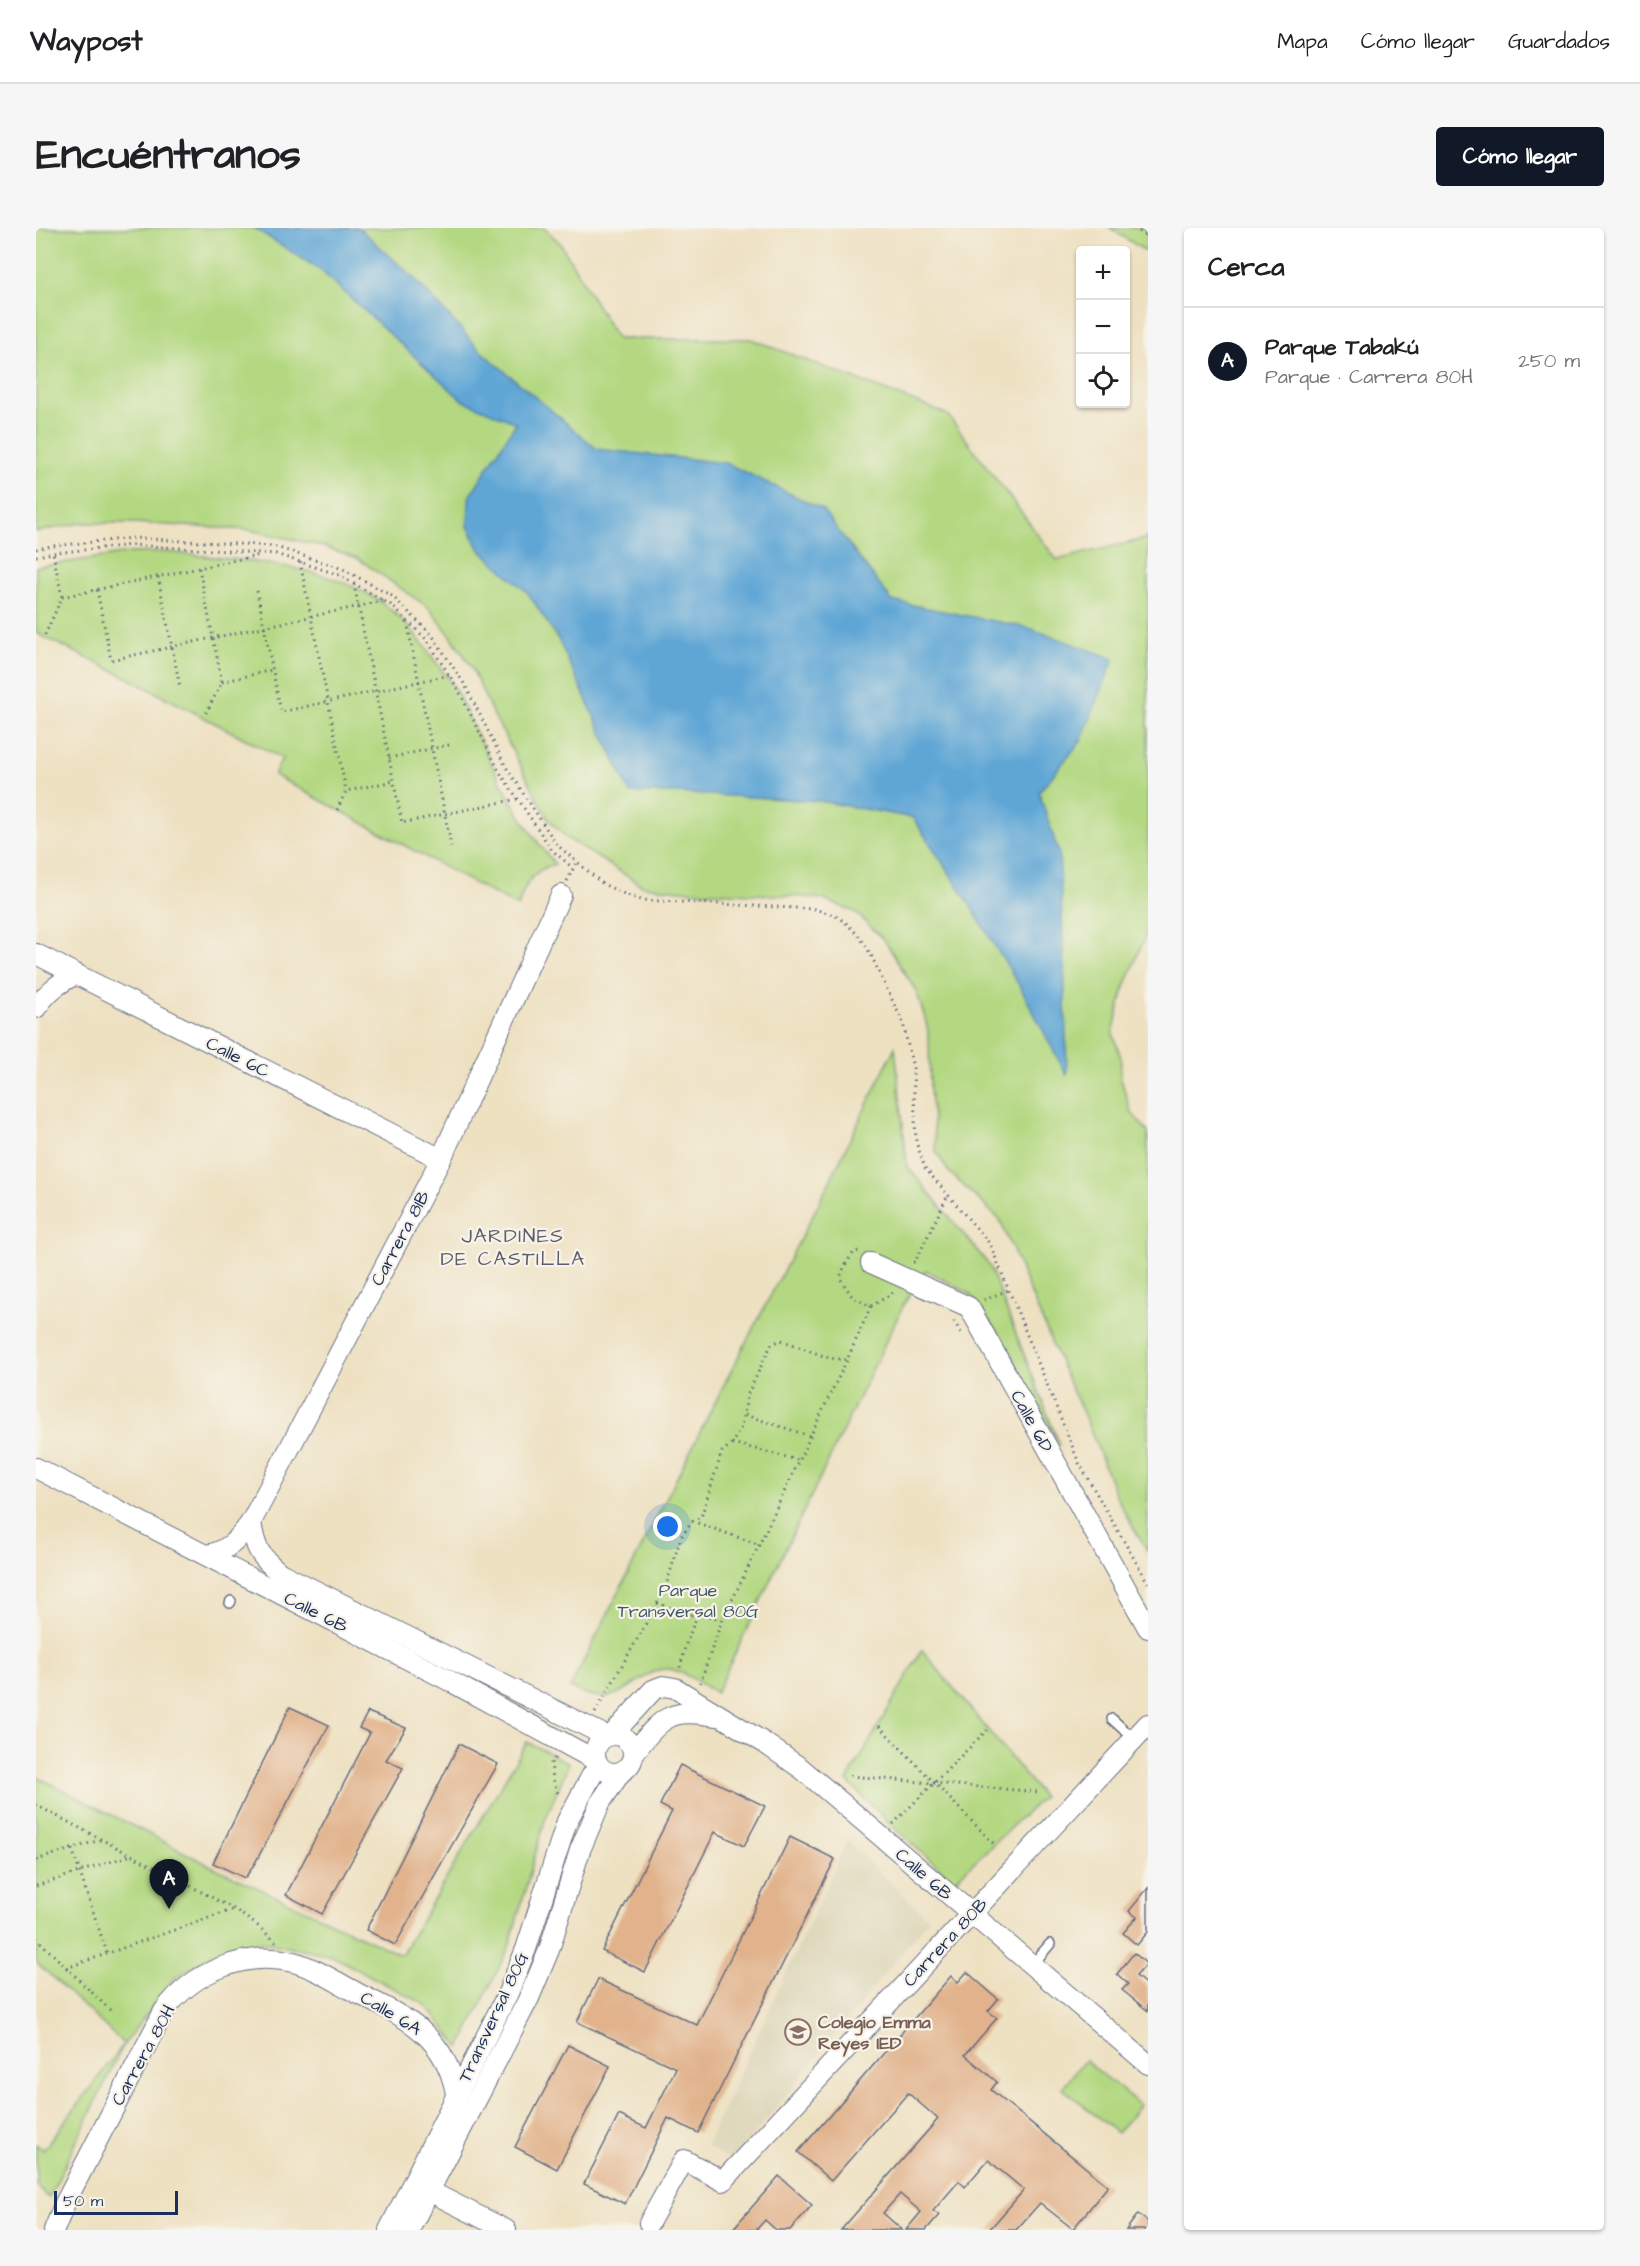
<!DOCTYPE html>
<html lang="es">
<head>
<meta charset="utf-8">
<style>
	:root { --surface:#fff; --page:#f6f6f6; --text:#202124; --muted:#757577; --line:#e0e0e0; --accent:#111827 }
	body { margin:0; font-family:"Architects Daughter",sans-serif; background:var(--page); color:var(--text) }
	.controls { position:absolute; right:18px; top:18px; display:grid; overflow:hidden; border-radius:6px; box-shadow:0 2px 4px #0004 }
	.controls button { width:54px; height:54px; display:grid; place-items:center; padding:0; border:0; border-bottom:2px solid var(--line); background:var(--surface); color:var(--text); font:30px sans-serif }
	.scale { position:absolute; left:18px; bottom:15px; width:124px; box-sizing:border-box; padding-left:6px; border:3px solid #1b2f5e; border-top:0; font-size:16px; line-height:21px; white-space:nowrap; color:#1b2f5e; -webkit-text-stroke:4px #f7f3e8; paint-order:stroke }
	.you { position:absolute; left:632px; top:1299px; width:21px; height:21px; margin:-15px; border:4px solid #fff; border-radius:50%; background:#1a73e8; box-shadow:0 0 0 9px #1a73e833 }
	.badge { display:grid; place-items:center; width:39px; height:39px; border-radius:50%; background:var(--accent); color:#fff; font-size:20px; font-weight:700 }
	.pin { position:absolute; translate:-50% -50px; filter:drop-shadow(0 2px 3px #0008) }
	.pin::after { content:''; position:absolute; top:32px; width:21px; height:18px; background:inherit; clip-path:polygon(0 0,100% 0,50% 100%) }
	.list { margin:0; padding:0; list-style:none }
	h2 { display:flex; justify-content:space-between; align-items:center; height:78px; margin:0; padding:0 24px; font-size:26px }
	h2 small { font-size:20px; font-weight:400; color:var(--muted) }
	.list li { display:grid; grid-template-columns:39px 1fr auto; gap:18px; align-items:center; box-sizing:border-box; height:108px; padding:0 24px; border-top:2px solid var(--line) }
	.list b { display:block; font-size:22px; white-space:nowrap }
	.list p { margin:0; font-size:20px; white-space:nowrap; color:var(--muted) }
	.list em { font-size:20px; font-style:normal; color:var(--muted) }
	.icon { flex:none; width:33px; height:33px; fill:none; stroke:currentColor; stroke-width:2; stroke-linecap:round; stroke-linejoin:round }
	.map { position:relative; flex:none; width:1112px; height:2002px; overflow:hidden; border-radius:6px }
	header { display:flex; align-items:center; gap:36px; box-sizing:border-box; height:84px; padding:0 30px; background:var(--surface); border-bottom:2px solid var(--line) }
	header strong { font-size:28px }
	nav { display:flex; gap:33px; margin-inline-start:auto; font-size:21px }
	.intro { display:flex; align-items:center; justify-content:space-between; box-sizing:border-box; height:144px; padding:0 36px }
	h1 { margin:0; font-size:42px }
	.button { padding:15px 27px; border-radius:6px; background:var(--accent); color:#fff; font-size:21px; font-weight:700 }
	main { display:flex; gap:36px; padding:0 36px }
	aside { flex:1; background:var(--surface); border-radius:6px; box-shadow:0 2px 4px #0004 }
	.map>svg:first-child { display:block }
	.built { fill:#dbd4b6 }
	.green { fill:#b3d881; stroke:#678470; stroke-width:1.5 }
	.water { fill:#5ea6d5; stroke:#3c6a9a; stroke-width:1.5 }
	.building { fill:#e1b28c }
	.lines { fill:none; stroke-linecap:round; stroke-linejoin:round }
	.lane-casing { stroke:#656d81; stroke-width:12 }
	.street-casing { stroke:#656d81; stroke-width:22 }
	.path { stroke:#656d81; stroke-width:3; stroke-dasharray:1.5 4.5; stroke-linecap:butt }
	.lane { stroke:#fff; stroke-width:9 }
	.street { stroke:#fff; stroke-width:20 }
	.labels { text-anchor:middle; stroke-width:4.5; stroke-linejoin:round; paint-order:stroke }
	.street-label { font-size:18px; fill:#1b2f5e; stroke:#f7f3e8 }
	.park-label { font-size:18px; fill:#415967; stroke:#f7f3e8 }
	.education-label { font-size:18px; font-weight:bold; fill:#785e54; stroke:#f7f3e8; text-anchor:start }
	.neighbourhood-label { font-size:20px; letter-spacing:1.5px; fill:#605d6e; stroke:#f7f3e8 }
</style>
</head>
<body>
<header>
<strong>Waypost</strong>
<nav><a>Mapa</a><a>Cómo llegar</a><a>Guardados</a></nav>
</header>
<div class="intro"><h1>Encuéntranos</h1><a class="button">Cómo llegar</a></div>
<main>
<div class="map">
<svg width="1112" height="2002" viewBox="0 0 1112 2002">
	<rect width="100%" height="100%" fill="#f7f3e8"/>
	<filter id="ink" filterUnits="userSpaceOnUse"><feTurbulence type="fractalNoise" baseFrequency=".0167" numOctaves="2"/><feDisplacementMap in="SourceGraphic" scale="12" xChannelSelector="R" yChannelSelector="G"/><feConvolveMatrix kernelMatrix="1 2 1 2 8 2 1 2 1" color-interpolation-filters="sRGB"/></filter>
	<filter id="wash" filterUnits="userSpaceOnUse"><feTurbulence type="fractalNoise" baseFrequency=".008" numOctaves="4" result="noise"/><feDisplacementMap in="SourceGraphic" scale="24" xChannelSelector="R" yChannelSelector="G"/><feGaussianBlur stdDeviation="1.35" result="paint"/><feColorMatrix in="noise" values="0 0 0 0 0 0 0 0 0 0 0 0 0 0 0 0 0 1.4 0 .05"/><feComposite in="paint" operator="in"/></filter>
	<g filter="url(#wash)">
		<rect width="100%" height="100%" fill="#eee1c2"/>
		<path class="built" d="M811,1613L893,1691L696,1934L670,1918Z"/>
		<g class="green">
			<path d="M0,0H508L524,15L581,111H715L911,186L1021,332L1112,310V701L1087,764L1077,805L1085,830L1084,848L1095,884L1112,904V1324C1101,1304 1086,1284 1078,1262C1063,1226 1053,1193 1034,1158L964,992L912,943L900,923L894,861L893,808L889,790L880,763L849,713L819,684L786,671L759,668L654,663L607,658L532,611L513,592L454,480L435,438L415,408L393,380L321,330L286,318L214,302L99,295H44L0,304Z"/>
			<path d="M1074,0H1112V25Z"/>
			<path d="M132,324C201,333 274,333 336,368C359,382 381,407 396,429C405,441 416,453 422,467C451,525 476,586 519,636C496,642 488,657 482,679L238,547L246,530L94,451L0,405V339L93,325Z"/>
			<path d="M859,819L871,938L953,1037L1024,1218L966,1110L934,1066L890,1042L869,1074L680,1465C666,1457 650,1444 634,1441C612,1437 593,1469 566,1469C555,1469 544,1464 534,1460L695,1143L781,979Z"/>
			<path d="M886,1422L1007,1569L918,1653L856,1598L811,1553Z"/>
			<path d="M491,1514L533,1535L509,1592L473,1719L424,1820L390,1777L296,1728L226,1714L179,1725L138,1750L88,1816L13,1970L0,1958V1916L7,1922L88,1816L0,1734V1548L173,1637L365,1727Z"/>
			<path d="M1049,1832L1104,1877L1081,1905L1026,1860Z"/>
		</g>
		<path class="water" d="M218,0H323L377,49L445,123L561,221L690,235L786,281L856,373L993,400L1078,431L1045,513L1003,564L1023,626L1028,729L1031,848L983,757L926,664L877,590L784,573L638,565H594L522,411L492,365L444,322L432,298L433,269L480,195L426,172L284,42Z"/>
		<g id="blocks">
			<g class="building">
				<path d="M254,1479L293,1497L219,1635L209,1650L177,1635Z"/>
				<path d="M332,1484L370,1500L350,1532L367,1540L286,1686L250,1667L334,1505L323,1500Z"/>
				<path d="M423,1516L462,1536L359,1717L330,1702Z"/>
				<path d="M644,1537L729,1578L708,1618L679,1604L609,1744L566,1723L636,1583L624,1577Z"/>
				<path d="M754,1609L799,1631L662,1905L632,1890L589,1976L548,1956L583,1887L610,1900L640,1840L541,1794L562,1751L661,1797Z"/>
				<path d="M1112,1660V1704L1101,1717L1087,1705L1101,1689L1093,1683Z"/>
				<path d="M1098,1725L1111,1736L1100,1748L1112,1758V1783L1086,1762L1092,1756L1081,1746Z"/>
				<path d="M931,1744L962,1771L952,1783L961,1790L929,1827L961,1854L955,1862L1072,1958L1037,2001L1004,1975L980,2002H953L988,1962L952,1932L929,1959L923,1953L897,1983L903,1987L890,2002H870L885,1984L864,1966L847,1985L866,2002H805L902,1891L872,1865L795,1953L762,1924L915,1748L922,1754Z"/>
				<path d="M532,1817L574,1838L521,1941L479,1919Z"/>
				<path d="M743,1948L776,1977L754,2002H740L729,1992L720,2002H696Z"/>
				<path d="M1102,1986L1112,1994V2002H1090Z"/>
			</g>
		</g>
	</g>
	<g filter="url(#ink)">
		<use href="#blocks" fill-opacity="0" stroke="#656d81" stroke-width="1.5"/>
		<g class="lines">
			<g class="lane-casing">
				<g id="lane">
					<path d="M194,1375L195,1373"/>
					<path d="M1076,1491L1098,1511"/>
					<path d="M996,1737L1014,1716"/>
				</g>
			</g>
			<g class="street-casing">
				<g id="street">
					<path d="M0,726L405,931"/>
					<path d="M0,780C11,764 23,755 40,746"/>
					<path d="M835,1035L933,1079L1112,1400"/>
					<path d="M0,1240L414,1453L559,1532"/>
					<path d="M215,1294C219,1320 223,1328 244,1345L570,1508"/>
					<path d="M170,1327C191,1324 203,1311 215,1294L405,931L525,667"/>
					<circle cx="578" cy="1526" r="19"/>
					<path d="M576,1507L617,1462L627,1458L639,1460L727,1514L766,1541L1112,1836"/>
					<path d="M598,1525C626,1489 633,1480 680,1488"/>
					<path d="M393,1963L470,2002"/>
					<path d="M613,1995L648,1932L687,1953L1112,1496"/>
					<path d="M18,2002L29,1975L128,1783C157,1744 208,1722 257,1734C280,1740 302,1755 323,1766C371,1790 410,1808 420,1866"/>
					<path d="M353,2002L472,1765L490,1721L531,1593L556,1547L563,1538"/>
					<path d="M373,2002L493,1770L513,1722L544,1622L564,1575L585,1544"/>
				</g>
			</g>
			<g class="path">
				<path d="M1098,0L1112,9"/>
				<path d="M0,321L16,318L97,310L237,318L307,341L356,368L396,407L429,457L470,539L521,617L567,656L586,665L605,672L778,681L798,687L809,694L824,709L835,727L867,795L877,840L880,914L889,940L954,1016L1043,1235L1112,1355"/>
				<path d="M0,328L17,325L96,317L240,326L303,347L355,377L391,412L422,461L463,543L516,622L537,640"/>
				<path d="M264,334L310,563"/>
				<path d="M163,340L186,454L170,485"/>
				<path d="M122,349L144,459"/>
				<path d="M318,356L366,595L481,571"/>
				<path d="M61,362L75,432L347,373"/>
				<path d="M221,363L245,484L413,447"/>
				<path d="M26,369L224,327"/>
				<path d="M371,394L416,623"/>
				<path d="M9,407L26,369L17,325"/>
				<path d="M186,454L236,442"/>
				<path d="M353,530L417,516"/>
				<path d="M301,582L310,563L358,553"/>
				<path d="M531,653L541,633"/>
				<path d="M877,1034H879L912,967"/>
				<path d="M948,1072L972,1062"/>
				<path d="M835,1078L857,1065"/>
				<path d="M918,1093L925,1105"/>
				<path d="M709,1187L774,1208"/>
				<path d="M696,1215L762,1232"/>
				<path d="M656,1293L724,1317"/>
				<path d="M621,1375L652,1387H661L649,1419L643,1444"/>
				<path d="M661,1387L686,1392C730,1306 768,1219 811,1132"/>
				<path d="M664,1455L686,1392"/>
				<path d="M559,1485L628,1364L645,1309L656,1293L665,1289L686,1224L696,1215L704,1202L712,1166L735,1117L745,1112L793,1130L811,1132L835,1078L817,1070L804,1050L809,1037L818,1024L823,1023"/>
				<path d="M843,1498L958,1616"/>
				<path d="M519,1530L515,1534L517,1551L523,1569"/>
				<path d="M814,1548L1003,1564"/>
				<path d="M0,1577L198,1681L222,1698L240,1714"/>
				<path d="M857,1596L951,1502"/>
				<path d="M36,1621L71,1725"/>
				<path d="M0,1632L67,1611"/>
				<path d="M0,1658L95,1627"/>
				<path d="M0,1710L77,1785"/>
				<path d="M30,1740L198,1681"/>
			</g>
			<use href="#lane" class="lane"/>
			<use href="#street" class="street"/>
		</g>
	</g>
	<defs>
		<g id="school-ring" transform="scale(1.35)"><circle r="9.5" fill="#f7f3e8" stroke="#8d6e63" stroke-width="1.5"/><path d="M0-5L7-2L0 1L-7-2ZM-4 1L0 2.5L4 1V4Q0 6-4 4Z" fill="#8d6e63"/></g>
	</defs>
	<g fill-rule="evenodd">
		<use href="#school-ring" x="762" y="1804"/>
	</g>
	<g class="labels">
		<g class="street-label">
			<text transform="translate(202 829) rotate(27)" y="6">Calle 6C</text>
			<text transform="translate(364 1010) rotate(-62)" y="6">Carrera 81B</text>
			<text transform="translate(996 1193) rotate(61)" y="6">Calle 6D</text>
			<text transform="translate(280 1384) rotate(27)" y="6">Calle 6B</text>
			<text transform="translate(888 1646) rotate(41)" y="6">Calle 6B</text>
			<text transform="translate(909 1714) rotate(-47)" y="6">Carrera 80B</text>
			<text transform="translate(355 1785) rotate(31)" y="6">Calle 6A</text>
			<text transform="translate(457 1789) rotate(-65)" y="6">Transversal 80G</text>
			<text transform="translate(107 1827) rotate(-61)" y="6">Carrera 80H</text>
		</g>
		<g class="park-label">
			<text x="652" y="1368">Parque<tspan x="652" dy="21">Transversal 80G</tspan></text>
		</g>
		<g class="education-label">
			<text x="782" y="1800">Colegio Emma<tspan x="782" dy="21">Reyes IED</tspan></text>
		</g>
		<g class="neighbourhood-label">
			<text x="477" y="1014">JARDINES<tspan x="477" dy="23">DE CASTILLA</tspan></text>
		</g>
	</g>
</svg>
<div class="controls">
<button>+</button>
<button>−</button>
<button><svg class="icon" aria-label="locate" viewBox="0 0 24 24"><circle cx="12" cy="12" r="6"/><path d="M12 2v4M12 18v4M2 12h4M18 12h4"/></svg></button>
</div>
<div class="scale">50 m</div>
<div class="you"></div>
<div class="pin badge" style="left:133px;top:1681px">A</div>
</div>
<aside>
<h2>Cerca<small></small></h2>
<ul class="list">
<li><span class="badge">A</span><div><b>Parque Tabakú</b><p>Parque · Carrera 80H</p></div><em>250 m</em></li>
</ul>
</aside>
</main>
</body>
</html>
